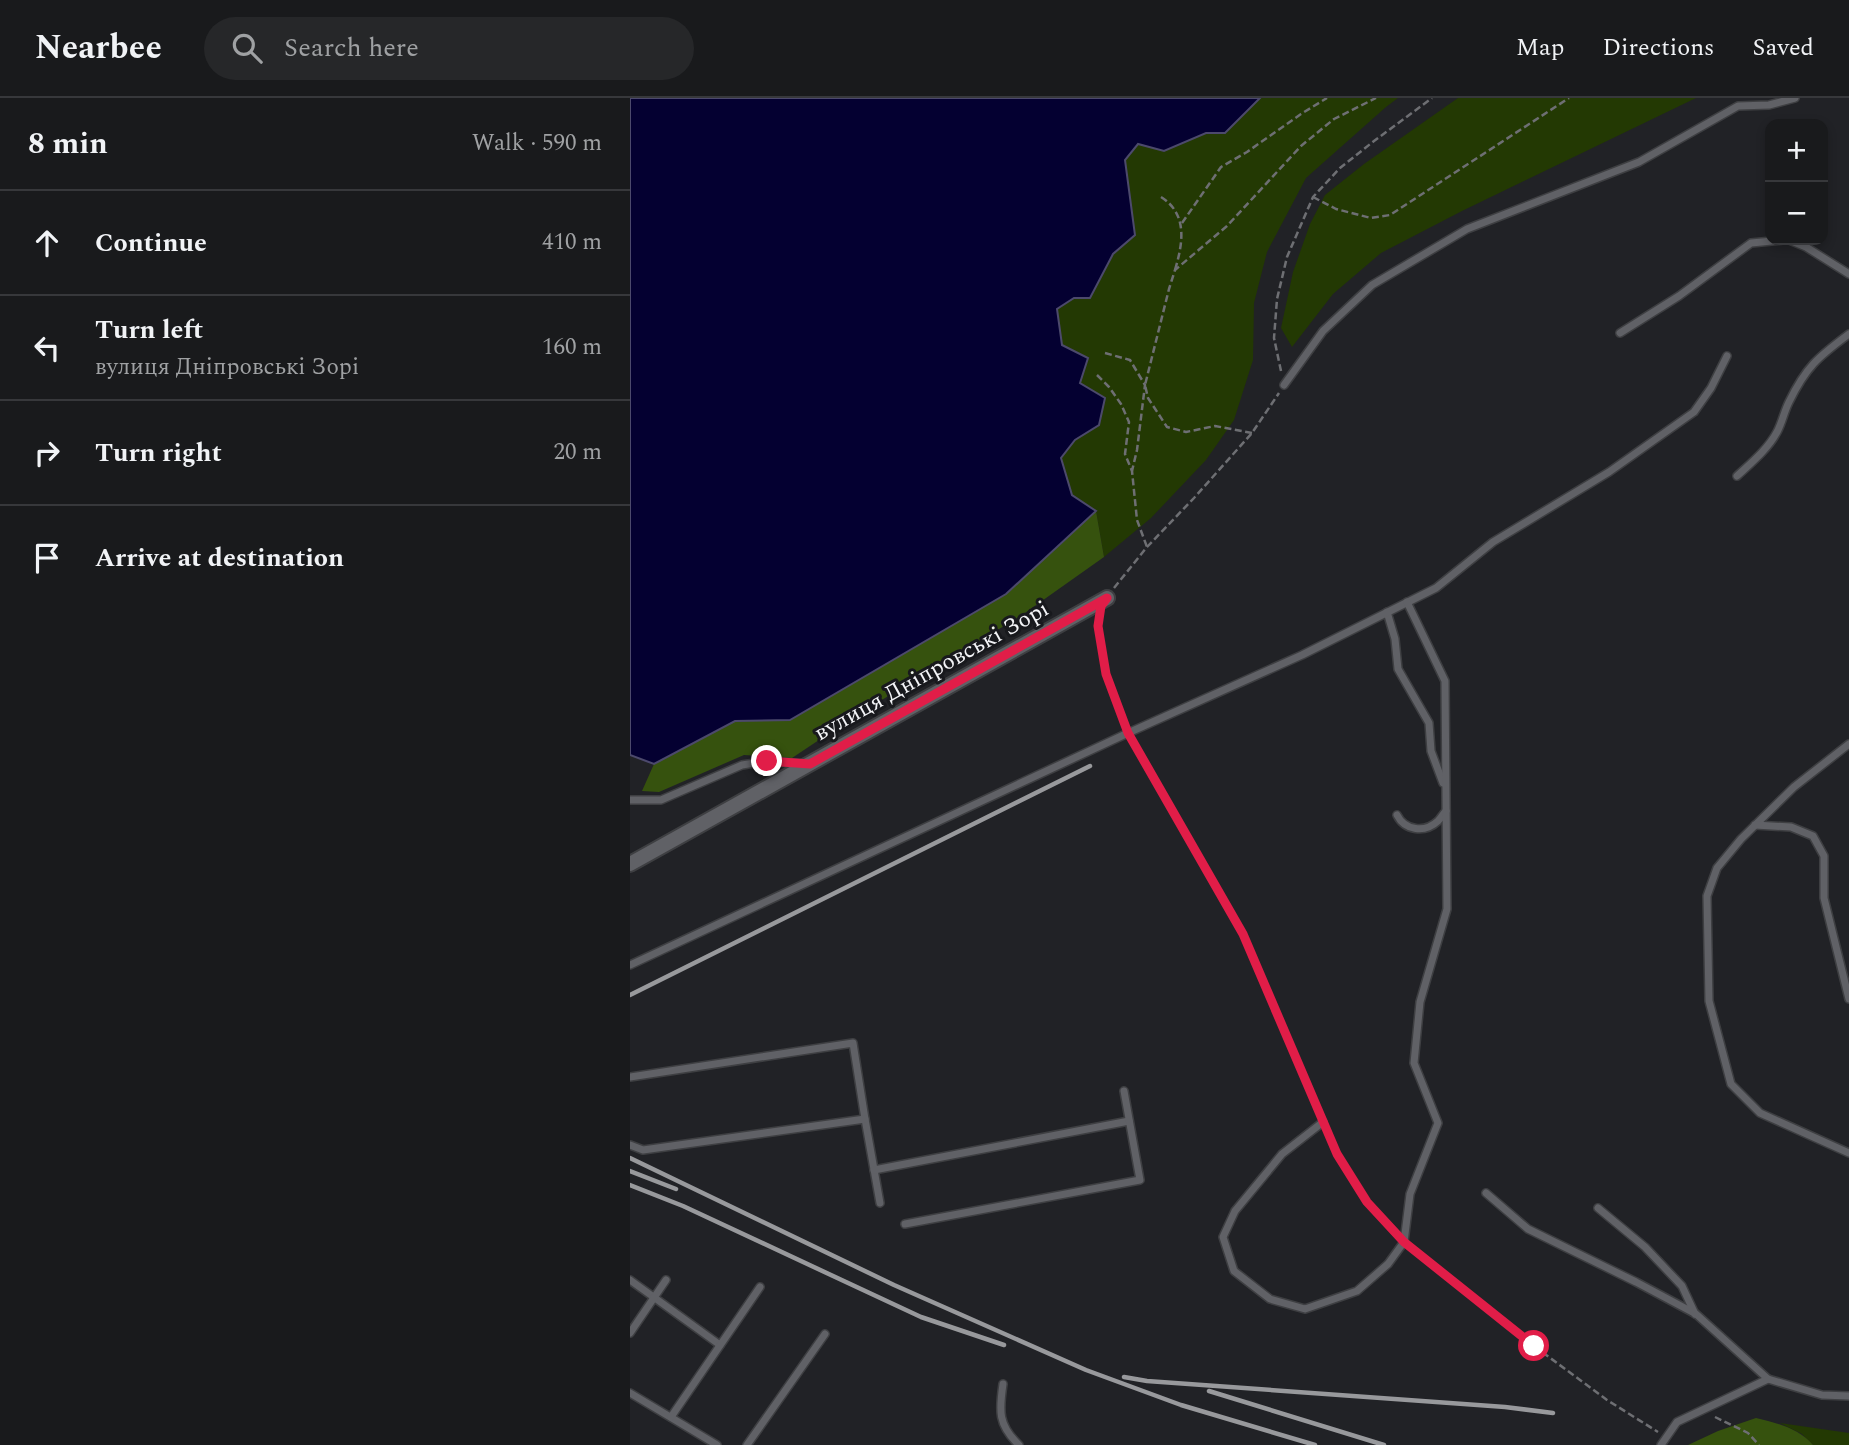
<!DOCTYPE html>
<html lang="en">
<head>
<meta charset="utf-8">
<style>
	:root { --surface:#191a1c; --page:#262729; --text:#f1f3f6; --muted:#9fa1a3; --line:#37383b }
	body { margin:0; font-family:Spectral,serif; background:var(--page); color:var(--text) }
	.controls { position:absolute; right:21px; top:21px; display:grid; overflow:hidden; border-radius:14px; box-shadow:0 4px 10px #0003 }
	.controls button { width:63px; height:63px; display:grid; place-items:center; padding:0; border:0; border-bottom:2px solid var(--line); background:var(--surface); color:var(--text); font:35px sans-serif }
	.stop { position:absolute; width:21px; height:21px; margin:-16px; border:5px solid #e11d48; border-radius:50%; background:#fff }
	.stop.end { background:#e11d48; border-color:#fff; box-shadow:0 2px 7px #0008 }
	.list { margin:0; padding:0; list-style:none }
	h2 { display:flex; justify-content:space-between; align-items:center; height:91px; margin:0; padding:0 28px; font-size:30px }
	h2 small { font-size:23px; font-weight:400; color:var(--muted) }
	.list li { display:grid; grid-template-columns:46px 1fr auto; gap:21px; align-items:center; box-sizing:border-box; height:105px; padding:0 28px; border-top:2px solid var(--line) }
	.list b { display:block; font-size:26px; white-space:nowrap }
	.list p { margin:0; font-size:23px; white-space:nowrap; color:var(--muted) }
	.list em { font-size:23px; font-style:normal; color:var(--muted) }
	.icon { flex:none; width:38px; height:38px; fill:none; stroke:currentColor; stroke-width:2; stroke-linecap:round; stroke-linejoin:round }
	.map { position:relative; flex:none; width:1219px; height:1347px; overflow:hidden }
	header { display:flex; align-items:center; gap:42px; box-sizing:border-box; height:98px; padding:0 35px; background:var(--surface); border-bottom:2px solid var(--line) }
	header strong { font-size:33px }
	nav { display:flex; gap:38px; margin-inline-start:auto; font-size:24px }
	.search { width:490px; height:63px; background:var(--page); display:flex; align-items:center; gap:18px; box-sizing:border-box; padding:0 24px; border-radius:38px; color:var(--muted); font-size:26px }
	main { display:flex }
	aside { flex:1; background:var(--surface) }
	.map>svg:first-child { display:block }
	.green { fill:#233903 }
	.forest { fill:#36520e }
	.water { fill:#040031; stroke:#4c496c; stroke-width:2 }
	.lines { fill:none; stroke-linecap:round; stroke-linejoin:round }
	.lane-casing { stroke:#3e3f42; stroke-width:10 }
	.street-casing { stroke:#3e3f42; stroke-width:18 }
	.path { stroke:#6e6f73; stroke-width:2.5; stroke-dasharray:7 3.5; stroke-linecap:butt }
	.lane { stroke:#606166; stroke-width:7 }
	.street { stroke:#606166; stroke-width:14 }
	.rail { stroke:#98999c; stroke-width:4.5 }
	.route { stroke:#e11d48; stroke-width:9 }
	.labels { text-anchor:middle; stroke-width:6; stroke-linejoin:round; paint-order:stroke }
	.street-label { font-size:23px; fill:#f3f4f7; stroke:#18191d }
</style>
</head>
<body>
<header>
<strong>Nearbee</strong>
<div class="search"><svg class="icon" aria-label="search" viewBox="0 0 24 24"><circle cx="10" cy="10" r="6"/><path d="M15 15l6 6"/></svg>Search here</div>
<nav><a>Map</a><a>Directions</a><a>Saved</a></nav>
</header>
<main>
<aside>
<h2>8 min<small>Walk · 590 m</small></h2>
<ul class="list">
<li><svg class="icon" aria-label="ahead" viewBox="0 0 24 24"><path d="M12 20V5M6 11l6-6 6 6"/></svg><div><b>Continue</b></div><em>410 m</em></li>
<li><svg class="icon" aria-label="left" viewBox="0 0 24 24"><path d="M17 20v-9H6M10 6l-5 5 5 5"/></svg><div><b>Turn left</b><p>вулиця Дніпровські Зорі</p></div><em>160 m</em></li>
<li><svg class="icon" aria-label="right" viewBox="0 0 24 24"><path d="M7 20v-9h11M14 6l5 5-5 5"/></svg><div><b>Turn right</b></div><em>20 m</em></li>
<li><svg class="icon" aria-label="arrive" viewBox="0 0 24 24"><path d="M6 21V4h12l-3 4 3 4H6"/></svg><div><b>Arrive at destination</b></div></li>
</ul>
</aside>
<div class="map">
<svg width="1219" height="1347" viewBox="0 0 1219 1347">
	<rect width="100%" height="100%" fill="#212226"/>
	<g class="green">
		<path d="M630,0H768L756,9L676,80L637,154L624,205L623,262L604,322L576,362L521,420L474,459L466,413L442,397L431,360L445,342L469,327L432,247L427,211L444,200H460L483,156L505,137L495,62L508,45L534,52L576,35H595Z"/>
		<path d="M828,0H1066L832,113L751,155L703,196L662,249L651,230L663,174L680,126L695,97L734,66Z"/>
		<path d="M1150,1325L1219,1335V1347H1183L1172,1336Z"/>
	</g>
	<g class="forest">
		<path d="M466,413L474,459L392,517L222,620L162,660L114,657L29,694L12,693L24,666L105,623L160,622L376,496Z"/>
		<path d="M1126,1320C1147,1325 1168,1330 1183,1347H1058L1088,1333Z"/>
	</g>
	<path class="water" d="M0,0H630L595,35H576L534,53L508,46L495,62L505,137L483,156L460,200H444L427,211L432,247L458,260L450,285L475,300L469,327L445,342L431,360L442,397L466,413L376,496L160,622L105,623L24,666L0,657Z"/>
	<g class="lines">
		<g class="lane-casing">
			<g id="lane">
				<path d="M1159,142L1176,149L1219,176"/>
				<path d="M990,235L1049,198L1121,145L1153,142"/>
				<path d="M654,287L693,233L742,187L837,131L1009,64L1108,8L1139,7L1165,0"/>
				<path d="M1107,378C1121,365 1138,351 1147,334C1152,325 1154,314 1159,304C1176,269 1188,259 1219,236"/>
				<path d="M757,514L765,541L768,571L799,625L801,653L813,685"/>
				<path d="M1219,646L1164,689L1111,741L1087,770L1077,798L1079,903L1101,986L1130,1015L1219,1055"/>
				<path d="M0,702H31L112,667L137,663L176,666"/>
				<path d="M767,717C775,733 795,735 808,723C811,720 813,716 816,713"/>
				<path d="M1125,727L1161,729L1183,738L1194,758V800L1219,901"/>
				<path d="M0,867L498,635L672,557L806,490L863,444L979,374L1064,314L1081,290L1097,258"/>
				<path d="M0,979L223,945L235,1021L250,1105"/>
				<path d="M693,1024L652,1056L605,1113L593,1139L604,1173L640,1201L675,1211L727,1193L758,1166L774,1144L780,1096L808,1025L784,965L790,904L817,811L815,583L777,504"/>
				<path d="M0,1047L13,1052L235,1021"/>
				<path d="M244,1072L499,1023"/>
				<path d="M856,1095L898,1131L1006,1184L1066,1216L1138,1281"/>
				<path d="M968,1110L1015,1149L1052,1188L1065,1216"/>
				<path d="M275,1126L510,1082L494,993"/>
				<path d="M0,1182L90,1247"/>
				<path d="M0,1235L36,1182"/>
				<path d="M373,1286C369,1313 368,1327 389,1347"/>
				<path d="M0,1295L87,1347"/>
				<path d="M41,1319L130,1189"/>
				<path d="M117,1347L195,1236"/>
				<path d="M1031,1347L1047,1324L1138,1281L1192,1297L1219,1298"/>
			</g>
		</g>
		<g class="street-casing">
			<path id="street" d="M0,766L477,500"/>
		</g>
		<g class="path">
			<path d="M531,99C558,116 553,145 545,172"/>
			<path d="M683,99L706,111L741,120L760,117L939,0"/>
			<path d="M552,125L591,69L617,54L671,16L697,0"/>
			<path d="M475,255L500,262L515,287L507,352L502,373"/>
			<path d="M651,273L644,240L647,201L657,159L683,99L710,70L744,43L802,0"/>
			<path d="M467,277L479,289L491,306L499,324L495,356L502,373L507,422L517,449"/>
			<path d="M622,335L585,328L556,334L537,329L518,300L515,287L539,191L545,172L597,128L671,48L704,21L746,0"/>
			<path d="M484,490L517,449L564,400L622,335L649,295"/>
			<path d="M469,520C465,551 484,596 495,625"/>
			<path d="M503,644L613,836L689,1016"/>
			<path d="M697,1035L707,1056L737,1104L764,1133"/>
			<path d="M781,1150L904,1248L977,1302L1028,1334"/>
			<path d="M1085,1319L1118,1335L1129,1347"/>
		</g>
		<use href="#lane" class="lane"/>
		<use href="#street" class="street"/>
		<g class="rail">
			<path d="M0,897L460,668"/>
			<path d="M0,1060L264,1187L456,1272L551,1307L685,1347"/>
			<path d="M0,1073L46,1091"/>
			<path d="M0,1087L53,1108L291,1219L374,1247"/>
			<path d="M494,1279L517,1283L875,1309L923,1315"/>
			<path d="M579,1293L754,1347"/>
		</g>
	</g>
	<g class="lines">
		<path class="route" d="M137,663L180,666L477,500L471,508L468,528L476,576L498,635L613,836L707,1056L737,1104L774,1144L904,1248"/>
	</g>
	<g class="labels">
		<g class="street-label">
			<text transform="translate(301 572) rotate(-29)" y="8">вулиця Дніпровські Зорі</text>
		</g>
	</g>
</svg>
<div class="controls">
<button>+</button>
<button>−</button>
</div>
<div class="stop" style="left:904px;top:1248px"></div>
<div class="stop end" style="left:137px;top:663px"></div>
</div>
</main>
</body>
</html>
